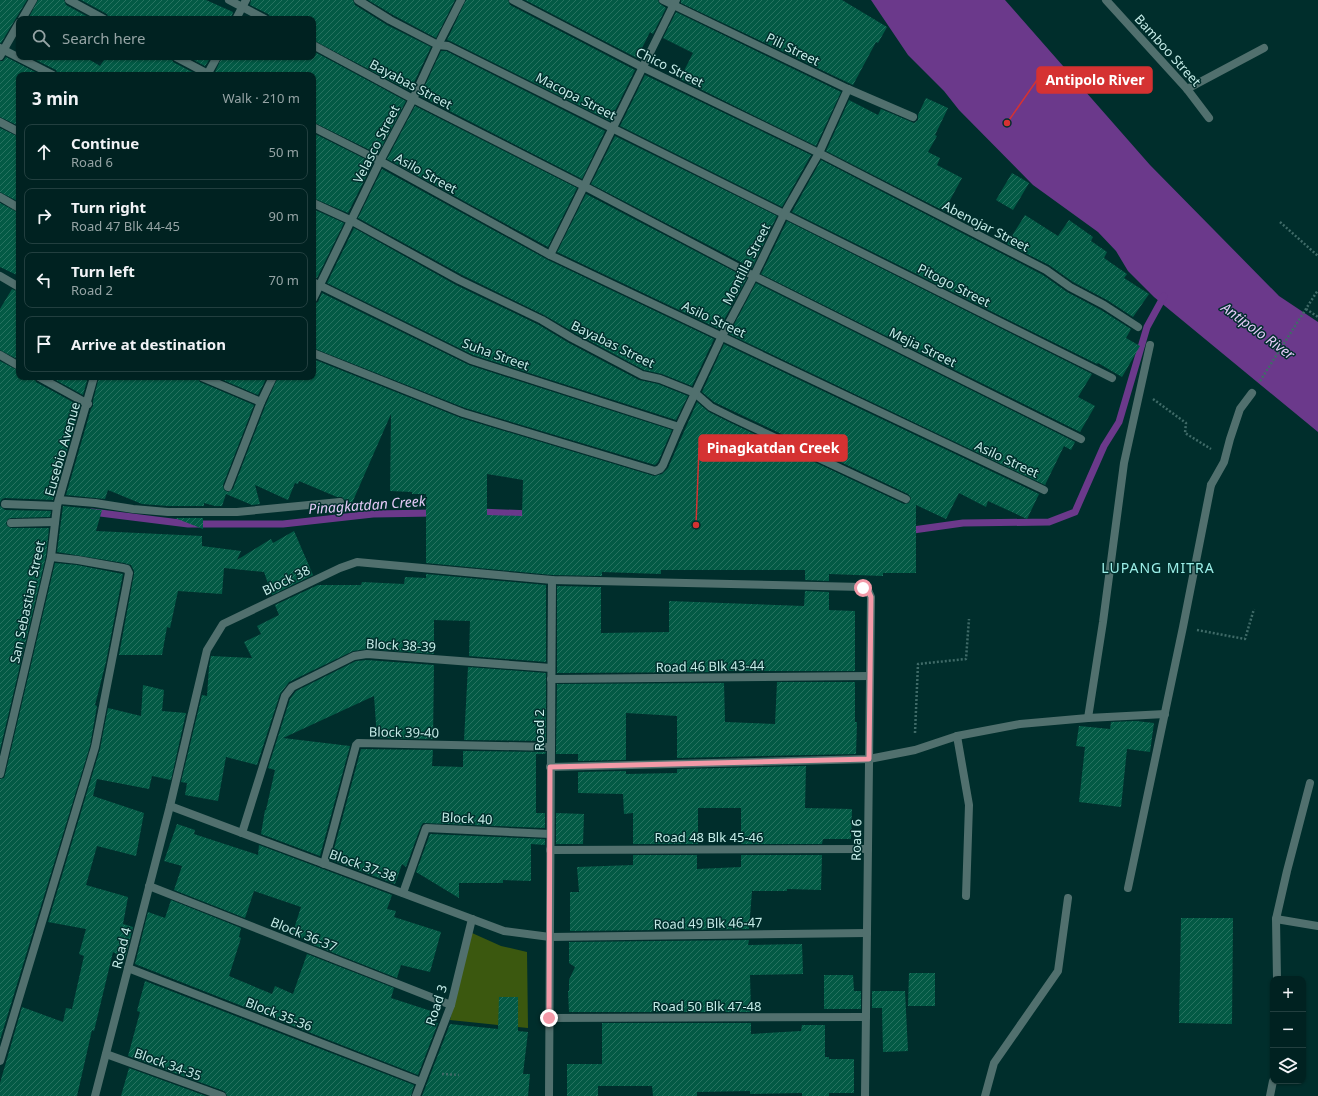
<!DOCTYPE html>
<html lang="en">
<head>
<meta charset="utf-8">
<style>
	:root { --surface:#002221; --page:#0e2f2e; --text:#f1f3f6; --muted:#95a4a5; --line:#223f3f }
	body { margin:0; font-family:"Noto Sans",sans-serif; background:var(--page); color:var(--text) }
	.controls { position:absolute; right:12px; bottom:12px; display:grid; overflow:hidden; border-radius:8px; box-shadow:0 1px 3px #0004 }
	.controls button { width:36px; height:36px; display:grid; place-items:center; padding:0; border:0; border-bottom:1px solid var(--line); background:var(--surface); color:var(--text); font:20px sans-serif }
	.stop { position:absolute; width:12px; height:12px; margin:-9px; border:3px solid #f39aa8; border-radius:50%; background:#fff }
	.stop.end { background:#f39aa8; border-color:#fff; box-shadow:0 1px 4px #0008 }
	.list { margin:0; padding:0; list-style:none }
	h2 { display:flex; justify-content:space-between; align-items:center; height:52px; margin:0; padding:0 16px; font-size:17px }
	h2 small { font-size:13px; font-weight:400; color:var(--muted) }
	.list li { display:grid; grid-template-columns:26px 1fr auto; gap:12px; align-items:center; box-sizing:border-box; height:56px; margin:0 8px 8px; padding:0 8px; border:1px solid var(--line); border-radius:8px }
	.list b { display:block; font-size:15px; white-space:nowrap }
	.list p { margin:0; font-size:13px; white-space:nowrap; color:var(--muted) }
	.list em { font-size:13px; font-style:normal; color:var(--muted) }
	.icon { flex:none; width:22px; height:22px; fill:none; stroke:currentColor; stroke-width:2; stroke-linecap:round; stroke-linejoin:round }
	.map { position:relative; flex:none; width:1318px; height:1096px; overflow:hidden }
	.search { position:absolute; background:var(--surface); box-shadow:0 1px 3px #0004; left:16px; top:16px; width:300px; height:44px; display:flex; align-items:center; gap:10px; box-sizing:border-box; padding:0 14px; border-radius:8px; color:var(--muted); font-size:15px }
	.panel { position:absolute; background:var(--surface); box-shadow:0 1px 3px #0004; left:16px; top:72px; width:300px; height:308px; border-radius:8px }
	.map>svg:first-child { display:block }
	.park { fill:#3b580f }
	.water { fill:#6b398b }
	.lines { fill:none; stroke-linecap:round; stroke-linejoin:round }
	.stream { stroke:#6b398b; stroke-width:7 }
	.building { fill:url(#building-hatch); fill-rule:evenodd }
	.path { stroke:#3f6b68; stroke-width:2.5; stroke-dasharray:2 2; stroke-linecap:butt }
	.service { stroke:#51706e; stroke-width:8 }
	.pedestrian { stroke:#51706e; stroke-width:8 }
	.minor { stroke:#51706e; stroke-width:8 }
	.route { stroke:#f39aa8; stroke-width:5 }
	.labels { text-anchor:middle; stroke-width:3; stroke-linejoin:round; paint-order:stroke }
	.street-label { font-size:13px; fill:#c5ece8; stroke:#002e2c }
	.water-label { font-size:14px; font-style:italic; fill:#e3caf7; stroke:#002e2c }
	.neighbourhood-label { font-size:14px; letter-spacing:1px; fill:#9cf0e9; stroke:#002e2c }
	.leader { fill:none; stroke:#d53232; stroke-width:1.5 }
	.callout-dot { fill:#d53232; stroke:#002e2c; stroke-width:1.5 }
	.callout { fill:#d53232; stroke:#d53232; stroke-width:1.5 }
	.callout-label { font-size:14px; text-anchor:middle; font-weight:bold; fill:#fff }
</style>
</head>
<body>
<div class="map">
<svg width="1318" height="1096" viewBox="0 0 1318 1096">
	<defs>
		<pattern id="building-hatch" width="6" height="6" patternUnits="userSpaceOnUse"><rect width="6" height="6" fill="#035a45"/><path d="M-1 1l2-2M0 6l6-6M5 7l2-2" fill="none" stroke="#267260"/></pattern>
	</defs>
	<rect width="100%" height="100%" fill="#002e2c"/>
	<path class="park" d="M472,933L501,946L527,952L528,1028L450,1020Z"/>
	<path class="water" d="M871,0H1005L1150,165L1279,296L1318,322V432L1154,297L1128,271L1116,251L1098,232L1033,185L959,110L944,91L908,55Z"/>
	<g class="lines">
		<g class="stream">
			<path d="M92,512L188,524H283L373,514L435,513"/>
			<path d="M479,512L531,514"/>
			<path d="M906,531L963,523L1049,522L1075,512L1104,446L1119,422L1147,327L1164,296"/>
		</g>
	</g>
	<g class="building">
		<path d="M0,0H27L1,43H0Z"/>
		<path d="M38,0H64L66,5L92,19H28Z"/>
		<path d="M81,0H206L233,12L231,19H109L107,14Z"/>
		<path d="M251,0H353L355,5L387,25L431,47L410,91L313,40V19H272L268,14L250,5Z"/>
		<path d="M368,0H455L436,38L393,15Z"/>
		<path d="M466,0H508L510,5L635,70L610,121L450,41L447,40Z"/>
		<path d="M525,0H658L659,3L666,8L653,34L650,32L637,58Z"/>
		<path d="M681,0H842L887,27L878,43L876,42L853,85L681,3Z"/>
		<path d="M676,12L841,92L816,146L680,79L693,53L663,38Z"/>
		<path d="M313,51L406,101L378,154L313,122V75H215V72L222,57H313Z"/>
		<path d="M441,51H446L605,131L582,179L420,96Z"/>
		<path d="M6,57L41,75H19V126L0,117V61H3Z"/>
		<path d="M30,57H85L100,66L106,57H171L173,62L198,75H58L56,70Z"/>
		<path d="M188,57H211L205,66Z"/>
		<path d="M645,75L811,155L782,207L620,126Z"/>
		<path d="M926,98L948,108L935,135L937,136L928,152L940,158L937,165L962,178L944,211L826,151L849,100L878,115L881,109L914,123L918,120V115Z"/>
		<path d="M415,106L577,188L548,247L387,159Z"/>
		<path d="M0,128L19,137V202L0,192Z"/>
		<path d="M313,133L373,163L348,213L313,198Z"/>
		<path d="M615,136L777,216L752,268L591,184Z"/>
		<path d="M821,160L1043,275L1067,292L1101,310L1131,329L1126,338L1140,346L1122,377L1098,363L1097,364L792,212Z"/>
		<path d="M382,169L548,260L714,339L692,386L662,374L644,370L575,333L544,315L462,275L358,218Z"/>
		<path d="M1012,173L1029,183L1013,210L996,200Z"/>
		<path d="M586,194L747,278L719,329L557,252Z"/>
		<path d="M0,203L19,213V276L0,267Z"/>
		<path d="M313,209L344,223L317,278L313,277Z"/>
		<path d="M1025,215L1058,236L1069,220L1093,237L1091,241L1107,252L1104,258L1127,274L1124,278L1149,294L1133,317L1107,300L1073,282L1049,265L1007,244Z"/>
		<path d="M787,221L1092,374L1078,397L1095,406L1080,432L761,274Z"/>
		<path d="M354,228L456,285L539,325L569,343L639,380L658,384L688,396L676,420L473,355L327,283Z"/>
		<path d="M756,283L1075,442L1071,450L1064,446L1045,485L729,334Z"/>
		<path d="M12,289L19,292V360L0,350V309Z"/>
		<path d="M322,293L469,365L672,430L658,462L655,465L465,408L313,348V304L318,302Z"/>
		<path d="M724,344L1039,494L1027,519L988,501L986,507L959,493L946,519L916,505V573H883V576L829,574V581L805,580V570H661V574L602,572V576L552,575L426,563V494H412V492L390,491L391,414L352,503L345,500L342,497H337L299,481L298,484L295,483L288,500L255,485L260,504L252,505L226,494L222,506H215L204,503V506H168L142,504L108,490L105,499L66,495L91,409L93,406V401L99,377H197L200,382L254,405L223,485L224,490L228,492L233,489L266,404L278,377H313V359L461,418L654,476L662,474L668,468L697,402L709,412L731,423L904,504L909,503L911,498L908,494L714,402L702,392ZM487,474L523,480L522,516L487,515Z"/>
		<path d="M0,361L19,371V377H34L36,382L80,406L53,500L5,498L2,499L0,502Z"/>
		<path d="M50,377H88L83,395Z"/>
		<path d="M216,377H267L258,395Z"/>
		<path d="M0,506L5,510L51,511L50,517L11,518L8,519L6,523L7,526L11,528H49L46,556L0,750Z"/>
		<path d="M63,506L102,510L96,531L202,536V546L241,551L237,560L271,539L273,543L294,531L313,575L272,595L264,572L224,568L222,594L178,591L170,628L167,627L162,655H119L134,574V571L131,565L124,563L57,552Z"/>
		<path d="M175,518H203V529Z"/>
		<path d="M55,563L77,565L123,574L106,662L95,705L97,706L90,746L0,1040V779L4,778L5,775Z"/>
		<path d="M426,574L546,585V662L469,656L470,621L434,620V654L367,649L353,651L289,682L280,694L257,765L226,757L218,801L185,795L187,783L181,782L202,695L207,696L209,667L211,656L252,658L244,642L261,634L257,626L279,615L275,605L318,585H361L362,582L404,584L405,577L426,578Z"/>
		<path d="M557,586L601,587V633L669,632V601L804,606L805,591L829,592V610L855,611V671H723V672L557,673Z"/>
		<path d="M367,660L434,665L433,739L377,738L374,696L283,738L350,746L320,856L261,834L265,810H266L275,770L268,768L290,699L296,691L356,661Z"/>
		<path d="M468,667L546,673V741L464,740Z"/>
		<path d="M777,682H855V722H857L856,754L677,758V716L626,713V760L578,761V754H556L557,684L724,683L725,722L775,724Z"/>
		<path d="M143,685L164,690L162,711L186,713L171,780L152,776L149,789L97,779L93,796L144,813L136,856L97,846L86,885L128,897L123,924L133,927L125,959L113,952L94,1031L92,1030L77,1096H0V1083L22,1007L63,1022L66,1008L72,1009L84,956L79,954L86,929L48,922L100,749L108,708L141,716Z"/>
		<path d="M1136,721L1154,723L1150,752L1127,749L1121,807L1079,802L1085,747L1076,746L1079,726L1110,729L1111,722Z"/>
		<path d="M361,749L433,750L432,766L463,767V751L546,752L545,754H536V813H545V828L423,823L421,826L406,867L402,864L395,884L331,860Z"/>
		<path d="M806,766L805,808L852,809L851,839H823L822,844H741V808H698V844H633V813L624,814L623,794L578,793V772L626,771V774L677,773V769Z"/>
		<path d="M556,813L584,814L583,844H556Z"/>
		<path d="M177,824L195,830L194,834L258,855L259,845L392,895L387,909L396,911L394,917L441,932L430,972L401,965L397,978L311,944L312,942L292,935L301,907L254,891L245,918L174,890L182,866L164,861Z"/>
		<path d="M430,834L545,839V845L531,844V881L503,880V883H459V898L416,872Z"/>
		<path d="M633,855H697V869L741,867V855H822L821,890L787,889V891H752L749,929L570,931V892H579L577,867L633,865Z"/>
		<path d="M171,900L241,928L239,937L241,938L229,976L272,994L275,986L293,994L307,954L394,988L391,998L431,1011L428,1022L438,1023L418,1075L135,964L148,912L165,918Z"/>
		<path d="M1181,918H1233L1232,1024L1179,1023Z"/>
		<path d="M749,940L748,945L802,944L803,974L750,975L751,1012H569L568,991H569V980L575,967L569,963V942Z"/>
		<path d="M909,973H935V1006H908Z"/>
		<path d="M824,975H853L854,991H861V1009H824Z"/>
		<path d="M145,981L414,1085L411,1096H227L226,1093L224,1091L128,1056L140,1012L137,1011Z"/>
		<path d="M872,991H905L908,1051L883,1052L882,1008H872Z"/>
		<path d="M499,997H518V1031L528,1032L523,1074H530L528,1096H422L450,1024L498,1029Z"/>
		<path d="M602,1023H751V1034L801,1031L802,1025H825V1057H829V1059H854V1093H829V1096H802V1093L750,1094V1091L697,1092V1096H653L652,1086H598V1096H567V1064H602Z"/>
		<path d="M129,1068L206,1096H121Z"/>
	</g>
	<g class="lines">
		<g class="path">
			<path d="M1280,222L1318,256"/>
			<path d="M1306,309L1318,317"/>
			<path d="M1260,381L1318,290"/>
			<path d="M1153,399L1186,423L1185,433L1211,449"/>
			<path d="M1197,630L1245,639L1254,609"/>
			<path d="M915,733L918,664L966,659L969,619"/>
			<path d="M442,1074L459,1075"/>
		</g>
		<g class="service">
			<path d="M5,504L57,506"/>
			<path d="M957,736L969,805L966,896"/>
		</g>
		<path class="pedestrian" d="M1211,485L1224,462L1230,439L1240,409L1252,393"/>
		<g class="minor">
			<path d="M69,0L104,19"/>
			<path d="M229,0L265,19"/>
			<path d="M358,0L390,20L438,45L448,46L1112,378"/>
			<path d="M513,0L642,67L819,153L1046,270L1070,287L1104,305L1138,327"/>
			<path d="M663,0L848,89L913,117"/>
			<path d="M1106,0L1187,89L1209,118"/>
			<path d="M22,19L33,0"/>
			<path d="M236,19L246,0"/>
			<path d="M313,45L413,99L584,186L754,276L1081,439"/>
			<path d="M0,48L53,75"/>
			<path d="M0,56L19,23"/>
			<path d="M176,57L210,75"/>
			<path d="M207,75L217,57"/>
			<path d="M1187,89L1264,48"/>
			<path d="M0,122L19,132"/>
			<path d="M313,127L380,161L550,255L1044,490"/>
			<path d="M0,197L19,208"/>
			<path d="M313,203L352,221L459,280L542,320L572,338L625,366L642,375L660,379L695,393L711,407L733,418L906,499"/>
			<path d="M550,255L676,0"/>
			<path d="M0,276L19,287"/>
			<path d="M313,282L471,360L679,427"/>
			<path d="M313,299L380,161L413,99L438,45L461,0"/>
			<path d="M313,353L463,413L655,471L660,469L663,465L679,427L722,336L754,276L784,214L819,153L848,89"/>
			<path d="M0,355L19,366"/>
			<path d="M39,377L88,404"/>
			<path d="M202,377L261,402"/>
			<path d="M228,487L261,402L273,377"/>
			<path d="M59,500L95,503L133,509L168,512H237L340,502"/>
			<path d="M11,523L55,522"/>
			<path d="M551,679L870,676"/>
			<path d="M1088,718L1103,622L1124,463L1150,345"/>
			<path d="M550,767L869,759L915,750L957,736L1020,724L1088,718L1165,714"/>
			<path d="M0,774L51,557L57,506L94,377"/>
			<path d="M170,806L504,931L550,937L867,933"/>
			<path d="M242,833L285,696L292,687L354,656L367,654L551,668"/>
			<path d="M550,850L868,849"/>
			<path d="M324,864L356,745L358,743L551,747"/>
			<path d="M149,886L451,1005"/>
			<path d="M1128,888L1183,627L1211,485"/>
			<path d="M403,893L426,828L550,834"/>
			<path d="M1276,919L1318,926"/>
			<path d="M128,968L421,1082"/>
			<path d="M1277,979L1276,919L1287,871L1310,783"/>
			<path d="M549,1018L866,1017"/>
			<path d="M106,1054L222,1096"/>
			<path d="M0,1061L95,747L129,573L127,569L123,568L78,560L51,557"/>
			<path d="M95,1096L170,806L207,650L223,624L340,568L357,562L552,580L863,587L868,590L871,597L865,1096"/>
			<path d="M416,1096L451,1005L472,919"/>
			<path d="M549,1096L552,580"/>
			<path d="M985,1096L994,1063L1058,971L1068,898"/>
			<path d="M1270,1096L1273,1081"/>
		</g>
	</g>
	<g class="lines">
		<path class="route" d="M549,1018L550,767L869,759L871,597L868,590L863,588"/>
	</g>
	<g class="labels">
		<g class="street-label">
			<text transform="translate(793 49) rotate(26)" y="5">Pili Street</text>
			<text transform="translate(1168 50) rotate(48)" y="5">Bamboo Street</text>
			<text transform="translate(670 67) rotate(26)" y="5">Chico Street</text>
			<text transform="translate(411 84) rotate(28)" y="5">Bayabas Street</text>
			<text transform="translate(576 96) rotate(27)" y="5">Macopa Street</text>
			<text transform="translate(376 144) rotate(-63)" y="5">Velasco Street</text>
			<text transform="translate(426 173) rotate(29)" y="5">Asilo Street</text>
			<text transform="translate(986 226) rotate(27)" y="5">Abenojar Street</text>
			<text transform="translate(746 264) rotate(-63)" y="5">Montilla Street</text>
			<text transform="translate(954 285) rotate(27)" y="5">Pitogo Street</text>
			<text transform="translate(714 319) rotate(25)" y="5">Asilo Street</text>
			<text transform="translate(613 344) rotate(26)" y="5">Bayabas Street</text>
			<text transform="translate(923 347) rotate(26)" y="5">Mejia Street</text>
			<text transform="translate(496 354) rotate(20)" y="5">Suha Street</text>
			<text transform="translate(62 449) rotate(-74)" y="5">Eusebio Avenue</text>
			<text transform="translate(1007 459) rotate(25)" y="5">Asilo Street</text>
			<text transform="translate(286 580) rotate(-26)" y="5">Block 38</text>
			<text transform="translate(27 602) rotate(-78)" y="5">San Sebastian Street</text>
			<text transform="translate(401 645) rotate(3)" y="5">Block 38-39</text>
			<text transform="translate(710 666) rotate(-1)" y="5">Road 46 Blk 43-44</text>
			<text transform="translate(539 730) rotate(-90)" y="5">Road 2</text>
			<text transform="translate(404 732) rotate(1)" y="5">Block 39-40</text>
			<text transform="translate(467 818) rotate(3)" y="5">Block 40</text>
			<text x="709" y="842">Road 48 Blk 45-46</text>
			<text transform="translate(856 840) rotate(-89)" y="5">Road 6</text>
			<text transform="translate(363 865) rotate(20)" y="5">Block 37-38</text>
			<text transform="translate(708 923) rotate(-1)" y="5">Road 49 Blk 46-47</text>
			<text transform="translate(304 934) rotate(22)" y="5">Block 36-37</text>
			<text transform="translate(121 948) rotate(-76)" y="5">Road 4</text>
			<text transform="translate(436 1005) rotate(-72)" y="5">Road 3</text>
			<text x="707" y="1011">Road 50 Blk 47-48</text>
			<text transform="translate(279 1014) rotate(21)" y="5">Block 35-36</text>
			<text transform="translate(168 1064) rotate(20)" y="5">Block 34-35</text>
		</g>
		<g class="water-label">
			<text transform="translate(1258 331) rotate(36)" y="5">Antipolo River</text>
			<text transform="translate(367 505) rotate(-4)" y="5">Pinagkatdan Creek</text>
		</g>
		<g class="neighbourhood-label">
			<text x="1158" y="573">LUPANG MITRA</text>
		</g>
	</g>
	<path class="leader" d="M1007 123L1037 80M696 525L699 448"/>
	<g class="callout-dot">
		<circle cx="1007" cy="123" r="4"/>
		<circle cx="696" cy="525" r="4"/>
	</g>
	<g class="callout">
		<rect x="1037" y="67" width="115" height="26" rx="4"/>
		<rect x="699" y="435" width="148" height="26" rx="4"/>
	</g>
	<g class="callout-label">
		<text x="1095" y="85">Antipolo River</text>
		<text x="773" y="453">Pinagkatdan Creek</text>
	</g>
</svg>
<div class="controls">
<button>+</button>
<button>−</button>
<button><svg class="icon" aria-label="layers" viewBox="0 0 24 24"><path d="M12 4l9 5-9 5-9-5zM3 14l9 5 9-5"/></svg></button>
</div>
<div class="stop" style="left:863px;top:588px"></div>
<div class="stop end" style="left:549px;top:1018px"></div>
<div class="search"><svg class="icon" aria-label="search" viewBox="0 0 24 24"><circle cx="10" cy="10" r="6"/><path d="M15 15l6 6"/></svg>Search here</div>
<section class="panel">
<h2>3 min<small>Walk · 210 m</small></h2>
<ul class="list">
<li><svg class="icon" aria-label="ahead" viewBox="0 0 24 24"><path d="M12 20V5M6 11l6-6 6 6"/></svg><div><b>Continue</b><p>Road 6</p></div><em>50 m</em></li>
<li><svg class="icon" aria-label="right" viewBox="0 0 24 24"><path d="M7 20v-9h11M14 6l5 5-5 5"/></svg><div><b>Turn right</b><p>Road 47 Blk 44-45</p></div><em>90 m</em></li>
<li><svg class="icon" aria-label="left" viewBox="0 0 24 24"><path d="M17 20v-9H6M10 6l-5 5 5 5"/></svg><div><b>Turn left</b><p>Road 2</p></div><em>70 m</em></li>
<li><svg class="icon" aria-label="arrive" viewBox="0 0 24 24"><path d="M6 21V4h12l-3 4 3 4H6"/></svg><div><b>Arrive at destination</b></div></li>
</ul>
</section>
</div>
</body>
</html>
